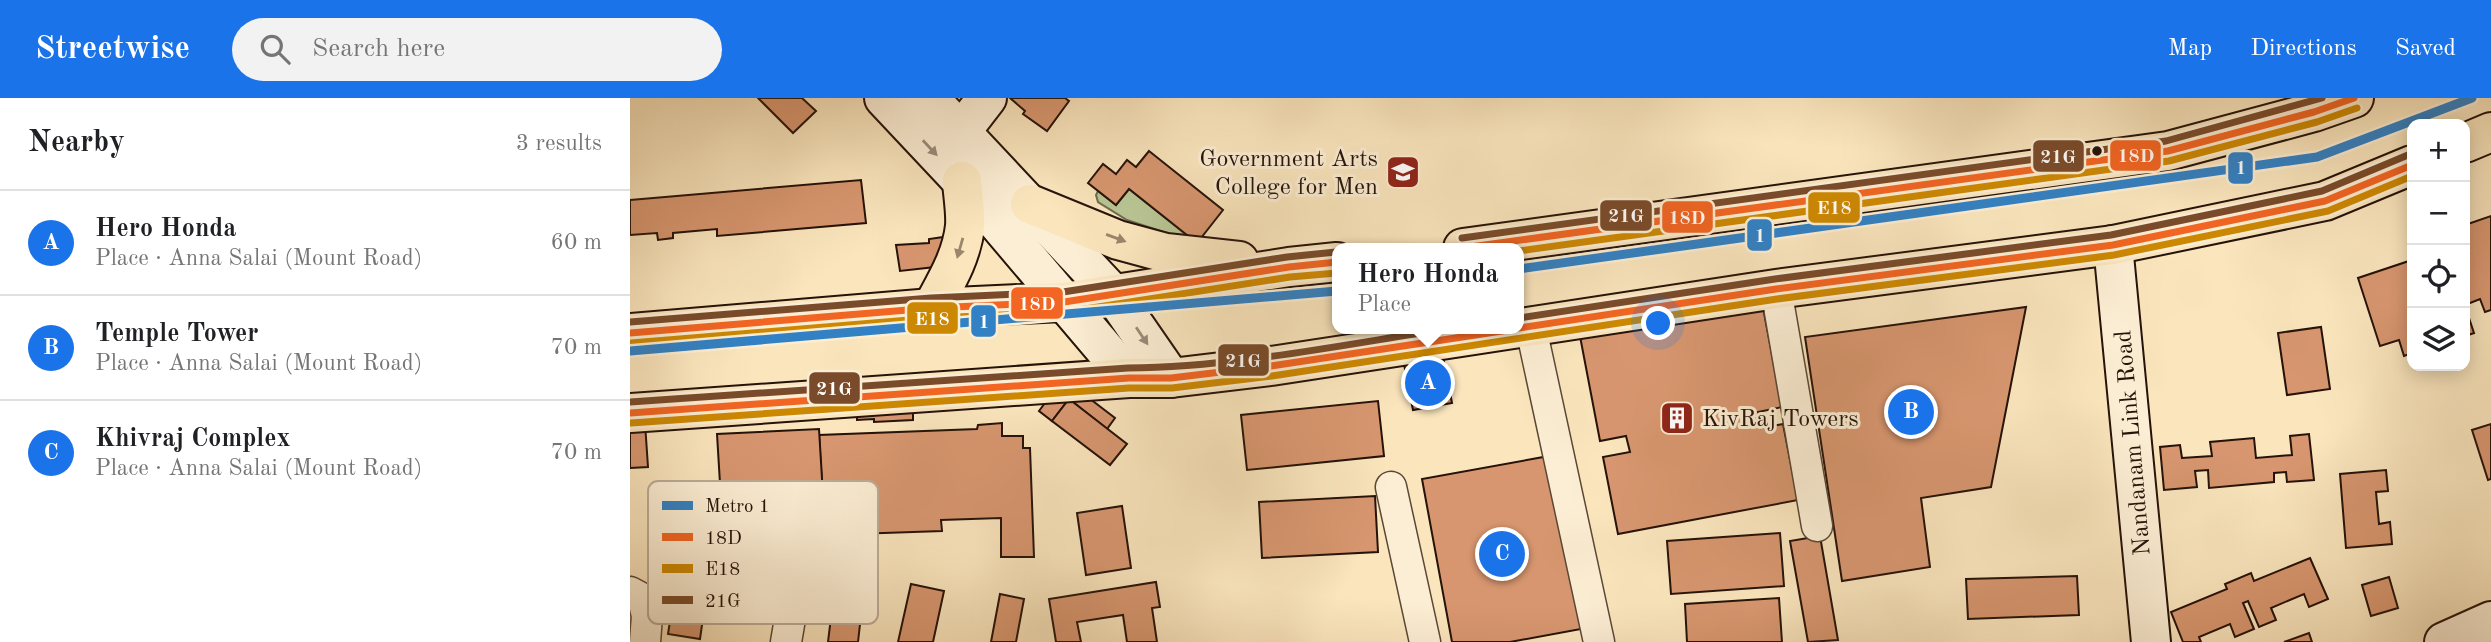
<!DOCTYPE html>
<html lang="en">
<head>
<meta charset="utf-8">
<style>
	:root { --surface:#fff; --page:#f2f2f2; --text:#202124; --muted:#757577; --line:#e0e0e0; --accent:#1a73e8 }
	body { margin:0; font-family:"Old Standard TT",serif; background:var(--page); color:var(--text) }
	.controls { position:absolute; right:21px; top:21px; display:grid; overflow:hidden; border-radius:14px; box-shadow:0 4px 18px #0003 }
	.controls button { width:63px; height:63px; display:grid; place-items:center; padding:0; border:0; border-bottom:2px solid var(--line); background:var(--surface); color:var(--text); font:35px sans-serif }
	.you { position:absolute; left:1029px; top:226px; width:24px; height:24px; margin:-18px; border:5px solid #fff; border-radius:50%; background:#1a73e8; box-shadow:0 0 0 10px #1a73e833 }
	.badge { display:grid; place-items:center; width:46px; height:46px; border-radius:50%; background:var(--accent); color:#fff; font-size:23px; font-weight:700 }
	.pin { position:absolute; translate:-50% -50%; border:4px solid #fff; box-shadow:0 2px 7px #0006 }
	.popup { position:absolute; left:702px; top:145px; width:192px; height:91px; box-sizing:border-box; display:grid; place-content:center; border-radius:14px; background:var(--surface); filter:drop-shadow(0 2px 5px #0005); font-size:23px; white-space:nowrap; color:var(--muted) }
	.popup b { font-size:26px; color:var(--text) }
	.popup::after { content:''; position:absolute; left:50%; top:100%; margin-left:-14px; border:14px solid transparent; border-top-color:var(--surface) }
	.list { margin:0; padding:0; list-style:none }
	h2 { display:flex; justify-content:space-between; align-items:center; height:91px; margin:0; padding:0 28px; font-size:30px }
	h2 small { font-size:23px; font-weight:400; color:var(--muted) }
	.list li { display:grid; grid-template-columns:46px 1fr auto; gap:21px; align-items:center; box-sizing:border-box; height:105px; padding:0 28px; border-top:2px solid var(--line) }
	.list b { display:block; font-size:26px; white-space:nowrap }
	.list p { margin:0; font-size:23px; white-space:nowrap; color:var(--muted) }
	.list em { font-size:23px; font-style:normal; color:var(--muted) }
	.icon { flex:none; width:38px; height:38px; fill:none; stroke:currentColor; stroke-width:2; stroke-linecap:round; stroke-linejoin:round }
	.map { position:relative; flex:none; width:1861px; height:544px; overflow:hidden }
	header { display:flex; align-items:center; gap:42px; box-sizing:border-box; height:98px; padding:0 35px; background:var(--accent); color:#fff }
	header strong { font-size:33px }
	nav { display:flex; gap:38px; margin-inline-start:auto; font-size:24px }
	.search { width:490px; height:63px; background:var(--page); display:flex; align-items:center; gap:18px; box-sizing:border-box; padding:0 24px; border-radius:38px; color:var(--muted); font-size:26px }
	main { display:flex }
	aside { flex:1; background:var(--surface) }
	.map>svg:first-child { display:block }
	.green { fill:#b9c695; stroke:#6f6c4f; stroke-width:2 }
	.building { fill:#d7966f; stroke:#251209; stroke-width:2 }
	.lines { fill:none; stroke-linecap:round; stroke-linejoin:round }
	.street-casing { stroke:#5a4736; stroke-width:33 }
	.secondary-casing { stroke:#251209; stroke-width:42 }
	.primary-casing { stroke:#251209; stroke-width:42 }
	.street { stroke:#fceed4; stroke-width:30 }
	.secondary { stroke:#fceed4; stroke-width:38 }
	.primary { stroke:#fae5bd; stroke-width:38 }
	.bus-1-casing { stroke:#fceed4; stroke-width:12 }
	.bus-2-casing { stroke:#fceed4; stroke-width:12 }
	.bus-3-casing { stroke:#fceed4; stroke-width:12 }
	.bus-1 { stroke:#f26522; stroke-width:7 }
	.bus-2 { stroke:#cd8802; stroke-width:7 }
	.bus-3 { stroke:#7a4b2a; stroke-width:7 }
	.metro-1-casing { stroke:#fceed4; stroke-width:14 }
	.metro-1 { stroke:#3281c4; stroke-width:9 }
	.oneway { fill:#9b8b79 }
	.oneway2 { fill:#9a866c }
	.bus-dot { fill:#251209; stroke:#fceed4; stroke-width:2.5 }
	.labels { text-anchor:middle; stroke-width:6; stroke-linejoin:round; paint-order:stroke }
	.poi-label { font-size:24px; fill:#251209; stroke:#fceed4; text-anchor:end }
	.street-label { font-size:24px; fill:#251209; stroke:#fceed4 }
	.key { fill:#fceed4; stroke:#bcac97; stroke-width:2 }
	.key-label { font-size:19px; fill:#251209 }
	.line-badge { stroke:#fceed4; stroke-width:2.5 }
	.badge-label { font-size:19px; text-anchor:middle; font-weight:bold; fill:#fff }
</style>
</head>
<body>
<header>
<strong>Streetwise</strong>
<div class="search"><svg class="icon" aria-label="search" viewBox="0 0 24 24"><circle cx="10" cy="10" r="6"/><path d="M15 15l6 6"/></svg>Search here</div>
<nav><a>Map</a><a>Directions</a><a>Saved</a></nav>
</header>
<main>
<aside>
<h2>Nearby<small>3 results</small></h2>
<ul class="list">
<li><span class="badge">A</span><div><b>Hero Honda</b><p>Place · Anna Salai (Mount Road)</p></div><em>60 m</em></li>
<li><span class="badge">B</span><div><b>Temple Tower</b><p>Place · Anna Salai (Mount Road)</p></div><em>70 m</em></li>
<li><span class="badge">C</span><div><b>Khivraj Complex</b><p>Place · Anna Salai (Mount Road)</p></div><em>70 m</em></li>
</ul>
</aside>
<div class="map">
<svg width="1861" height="544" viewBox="0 0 1861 544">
	<rect width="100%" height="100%" fill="#fae5bd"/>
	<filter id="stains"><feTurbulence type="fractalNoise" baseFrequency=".00286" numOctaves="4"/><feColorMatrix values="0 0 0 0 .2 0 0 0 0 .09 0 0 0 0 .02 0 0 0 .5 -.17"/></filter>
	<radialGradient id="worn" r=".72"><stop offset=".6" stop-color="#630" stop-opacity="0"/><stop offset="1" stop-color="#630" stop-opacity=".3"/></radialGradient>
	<path class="green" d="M499,91L567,145L497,122L468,104L466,97L468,93L486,107Z"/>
	<g class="building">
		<path d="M128,0H172L186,13L163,35Z"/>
		<path d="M380,0H435L439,3L417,33L393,16L395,13Z"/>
		<path d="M519,53L593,112L567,145L499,91L486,107L458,85L473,66L486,76L497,62L506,69Z"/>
		<path d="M231,82L236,125L87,138V131L43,135V140L28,142L27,135L0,137V102Z"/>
		<path d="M1861,118V212L1855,214L1850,201L1835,207V156L1839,155L1835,144V127Z"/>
		<path d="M318,126L305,169L270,173L266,147L299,145V141L313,139Z"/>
		<path d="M1782,162V255L1774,258L1769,242L1750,248L1728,180Z"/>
		<path d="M1131,199L1152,309L1128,314L1131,330L1153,326L1168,402L988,436L973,359L1000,354L996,338L970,343L949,233Z"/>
		<path d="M1835,208L1844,235L1835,238Z"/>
		<path d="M1396,209L1361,389L1291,400L1300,469L1212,483L1175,239Z"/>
		<path d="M1691,229L1700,291L1657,297L1648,235Z"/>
		<path d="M813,259L822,305L783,312L774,266Z"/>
		<path d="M451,294L485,320L477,331L439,301L422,323L409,313L421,297Z"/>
		<path d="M439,301L497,346L480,367L422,323Z"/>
		<path d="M748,303L754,358L617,372L611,317Z"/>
		<path d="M283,310V322L244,324V321L227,322V313Z"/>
		<path d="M15,325L18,369L0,370V326Z"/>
		<path d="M372,325V338H393V350H400L404,459H371V420L311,422L312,433L195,437L189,337L347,331L348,327Z"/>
		<path d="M1861,326V381L1858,382L1842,332Z"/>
		<path d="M189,331L195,430L93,435L87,336Z"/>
		<path d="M1679,336L1684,382L1657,384L1656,374L1644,375V384L1579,390L1578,372L1565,373L1567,389L1534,392L1530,349L1550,347L1552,360L1582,358L1580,344L1624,340L1626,360L1662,357L1660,338Z"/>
		<path d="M919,358L951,531L880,544H822L792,381Z"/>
		<path d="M1756,372L1758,393L1746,394L1749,426L1760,424L1762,446L1716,450L1710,376Z"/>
		<path d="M745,398L748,454L632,460L629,404Z"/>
		<path d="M492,408L501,470L456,477L447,415Z"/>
		<path d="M1150,435L1154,488L1041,496L1037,443Z"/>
		<path d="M1190,438L1208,542L1178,544L1160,443Z"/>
		<path d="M50,459L81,464L70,541L38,536Z"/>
		<path d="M1680,460L1698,501L1679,509L1674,496L1641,510L1646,522L1629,529L1618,503L1613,505L1624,531L1605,539L1600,526L1569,539L1571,544H1553L1541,514L1597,491L1595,486L1621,475L1624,483Z"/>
		<path d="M207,470L236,473L228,544H198Z"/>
		<path d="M1447,478L1449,517L1338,521L1336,481Z"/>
		<path d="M1759,479L1768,510L1741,518L1732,487Z"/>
		<path d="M526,484L530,509L522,510L527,544H497L493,517L447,524L451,544H426L419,501Z"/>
		<path d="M281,486L314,493L303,544H268Z"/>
		<path d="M370,496L394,501L386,544H361Z"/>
		<path d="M1149,500L1152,544H1057L1055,506Z"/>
		<path d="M1679,535L1682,544H1654Z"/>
	</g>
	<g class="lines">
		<g class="street-casing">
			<g id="street">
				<path d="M1146,191L1187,428"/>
				<path d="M901,230L969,544"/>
				<path d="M761,389L795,544"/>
				<path d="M0,494L13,501L17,518L15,544"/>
				<path d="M156,544L166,486"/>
			</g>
		</g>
		<g class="secondary-casing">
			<g id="secondary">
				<path d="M254,0L332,83L499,280"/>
				<path d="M299,0L483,196L541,280"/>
				<path d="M330,35L357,0"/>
				<path d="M1483,147L1521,544"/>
				<path d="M1814,544L1861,523"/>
			</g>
		</g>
		<g class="primary-casing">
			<g id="primary">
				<path d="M1835,45L1861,34"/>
				<path d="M400,106L488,142L536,155L609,163"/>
				<path d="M833,150L1538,53L1684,14L1724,0"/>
				<path d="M302,210C316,184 332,158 335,128C336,114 333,98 332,83"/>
				<path d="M0,235L302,210L434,204L659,169L707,164"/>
				<path d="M0,315L499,280H541L641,268L1146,191L1483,147L1695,103L1782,67"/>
			</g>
		</g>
		<use href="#street" class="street"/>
		<use href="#secondary" class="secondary"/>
		<use href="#primary" class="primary"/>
		<g class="bus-1-casing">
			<g id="bus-1">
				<path d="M833,150L1538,53L1684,14L1724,0"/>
				<path d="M889,230L1146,191L1483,147L1695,103L1782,67"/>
				<path d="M0,235L302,210L434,204L659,169L707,164"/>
				<path d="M0,315L499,280H541L641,268L885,231"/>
			</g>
		</g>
		<g class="bus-2-casing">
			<g id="bus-2">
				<path d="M889,153L1539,63L1687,24L1727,10"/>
				<path d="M1,245L303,220L436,214L660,179L707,175"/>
				<path d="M1,325L499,290H542L642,278L1147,201L1484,157L1698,113L1782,78"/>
			</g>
		</g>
		<g class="bus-3-casing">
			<g id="bus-3">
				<path d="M832,140L1536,43L1692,0"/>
				<path d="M889,220L1145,181L1481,137L1692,93L1778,57"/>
				<path d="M0,224L301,200L433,194L657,159L706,154"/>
				<path d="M0,304L498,270C604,269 711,247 816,231"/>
			</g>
		</g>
		<use href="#bus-1" class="bus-1"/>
		<use href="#bus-2" class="bus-2"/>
		<use href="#bus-3" class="bus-3"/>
		<g class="metro-1-casing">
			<g id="metro-1">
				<path d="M889,171L1687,59L1842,0"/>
				<path d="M0,253L707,193"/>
			</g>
		</g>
		<use href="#metro-1" class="metro-1"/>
	</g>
	<defs><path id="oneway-solid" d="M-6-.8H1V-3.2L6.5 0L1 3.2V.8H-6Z" transform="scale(1.75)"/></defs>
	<g class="oneway">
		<use href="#oneway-solid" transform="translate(300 50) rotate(47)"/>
		<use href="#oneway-solid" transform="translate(512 238) rotate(56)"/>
	</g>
	<g class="oneway2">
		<use href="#oneway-solid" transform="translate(486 140) rotate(20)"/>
		<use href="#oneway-solid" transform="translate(330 150) rotate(106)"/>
	</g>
	<defs>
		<g id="university-square" transform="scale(1.75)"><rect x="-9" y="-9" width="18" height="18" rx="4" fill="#8f2418" stroke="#fceed4"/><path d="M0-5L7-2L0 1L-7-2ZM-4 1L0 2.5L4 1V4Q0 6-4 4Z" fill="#fff"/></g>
		<g id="building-square" transform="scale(1.75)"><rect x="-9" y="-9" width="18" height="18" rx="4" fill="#8f2418" stroke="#fceed4"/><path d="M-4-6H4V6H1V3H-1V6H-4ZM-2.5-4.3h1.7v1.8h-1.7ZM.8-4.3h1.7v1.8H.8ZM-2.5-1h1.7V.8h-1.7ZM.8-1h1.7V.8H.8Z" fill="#fff"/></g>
	</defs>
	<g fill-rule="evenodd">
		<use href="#university-square" x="773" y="74"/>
		<use href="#building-square" x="1047" y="320"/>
	</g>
	<circle class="bus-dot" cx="1467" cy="53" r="6"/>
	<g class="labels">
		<g class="poi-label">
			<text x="748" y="68">Government Arts<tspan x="748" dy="28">College for Men</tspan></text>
			<text x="1072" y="328" text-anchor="start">KivRaj Towers</text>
		</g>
		<g class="street-label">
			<text transform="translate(1502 345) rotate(-95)" y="8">Nandanam Link Road</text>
		</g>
	</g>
	<rect x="18" y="383" width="230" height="143" rx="10" class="key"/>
	<rect x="32" y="403" width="31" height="9" fill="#3281c4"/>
	<rect x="32" y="435" width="31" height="8" fill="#f26522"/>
	<rect x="32" y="466" width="31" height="9" fill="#cd8802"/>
	<rect x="32" y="498" width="31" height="8" fill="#7a4b2a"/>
	<g class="key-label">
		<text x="75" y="414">Metro 1</text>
		<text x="75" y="446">18D</text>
		<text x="75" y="477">E18</text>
		<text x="75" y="509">21G</text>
	</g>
	<g class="line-badge">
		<rect x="1479" y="41" width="53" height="33" rx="7" fill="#f26522"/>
		<rect x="1402" y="41" width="53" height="34" rx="7" fill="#7a4b2a"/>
		<rect x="1597" y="53" width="27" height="34" rx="7" fill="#3281c4"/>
		<rect x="1177" y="93" width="54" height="33" rx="7" fill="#cd8802"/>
		<rect x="969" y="101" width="54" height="33" rx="7" fill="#7a4b2a"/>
		<rect x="1031" y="102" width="53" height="34" rx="7" fill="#f26522"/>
		<rect x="1116" y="120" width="27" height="34" rx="7" fill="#3281c4"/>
		<rect x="380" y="188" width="54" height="34" rx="7" fill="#f26522"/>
		<rect x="276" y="203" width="53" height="34" rx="7" fill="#cd8802"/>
		<rect x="340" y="206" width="27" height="34" rx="7" fill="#3281c4"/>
		<rect x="587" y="245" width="53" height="34" rx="7" fill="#7a4b2a"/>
		<rect x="178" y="273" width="53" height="34" rx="7" fill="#7a4b2a"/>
	</g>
	<g class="badge-label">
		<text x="1506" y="64">18D</text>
		<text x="1428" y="65">21G</text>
		<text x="1611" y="76">1</text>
		<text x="1204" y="116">E18</text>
		<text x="996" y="124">21G</text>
		<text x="1057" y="126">18D</text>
		<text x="1130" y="144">1</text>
		<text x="407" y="212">18D</text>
		<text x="302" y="227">E18</text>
		<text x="354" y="230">1</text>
		<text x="613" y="269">21G</text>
		<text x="204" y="297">21G</text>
	</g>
	<rect width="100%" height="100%" filter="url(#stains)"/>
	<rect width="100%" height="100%" fill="url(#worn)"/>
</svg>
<div class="controls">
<button>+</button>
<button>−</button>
<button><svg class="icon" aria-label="locate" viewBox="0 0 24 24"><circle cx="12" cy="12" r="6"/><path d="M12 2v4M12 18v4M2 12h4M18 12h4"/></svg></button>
<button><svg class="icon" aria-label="layers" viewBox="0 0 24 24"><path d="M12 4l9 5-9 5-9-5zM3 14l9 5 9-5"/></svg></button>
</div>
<div class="you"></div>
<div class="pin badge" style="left:798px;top:285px">A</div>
<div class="popup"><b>Hero Honda</b>Place</div>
<div class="pin badge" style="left:1281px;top:314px">B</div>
<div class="pin badge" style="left:872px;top:456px">C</div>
</div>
</main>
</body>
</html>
